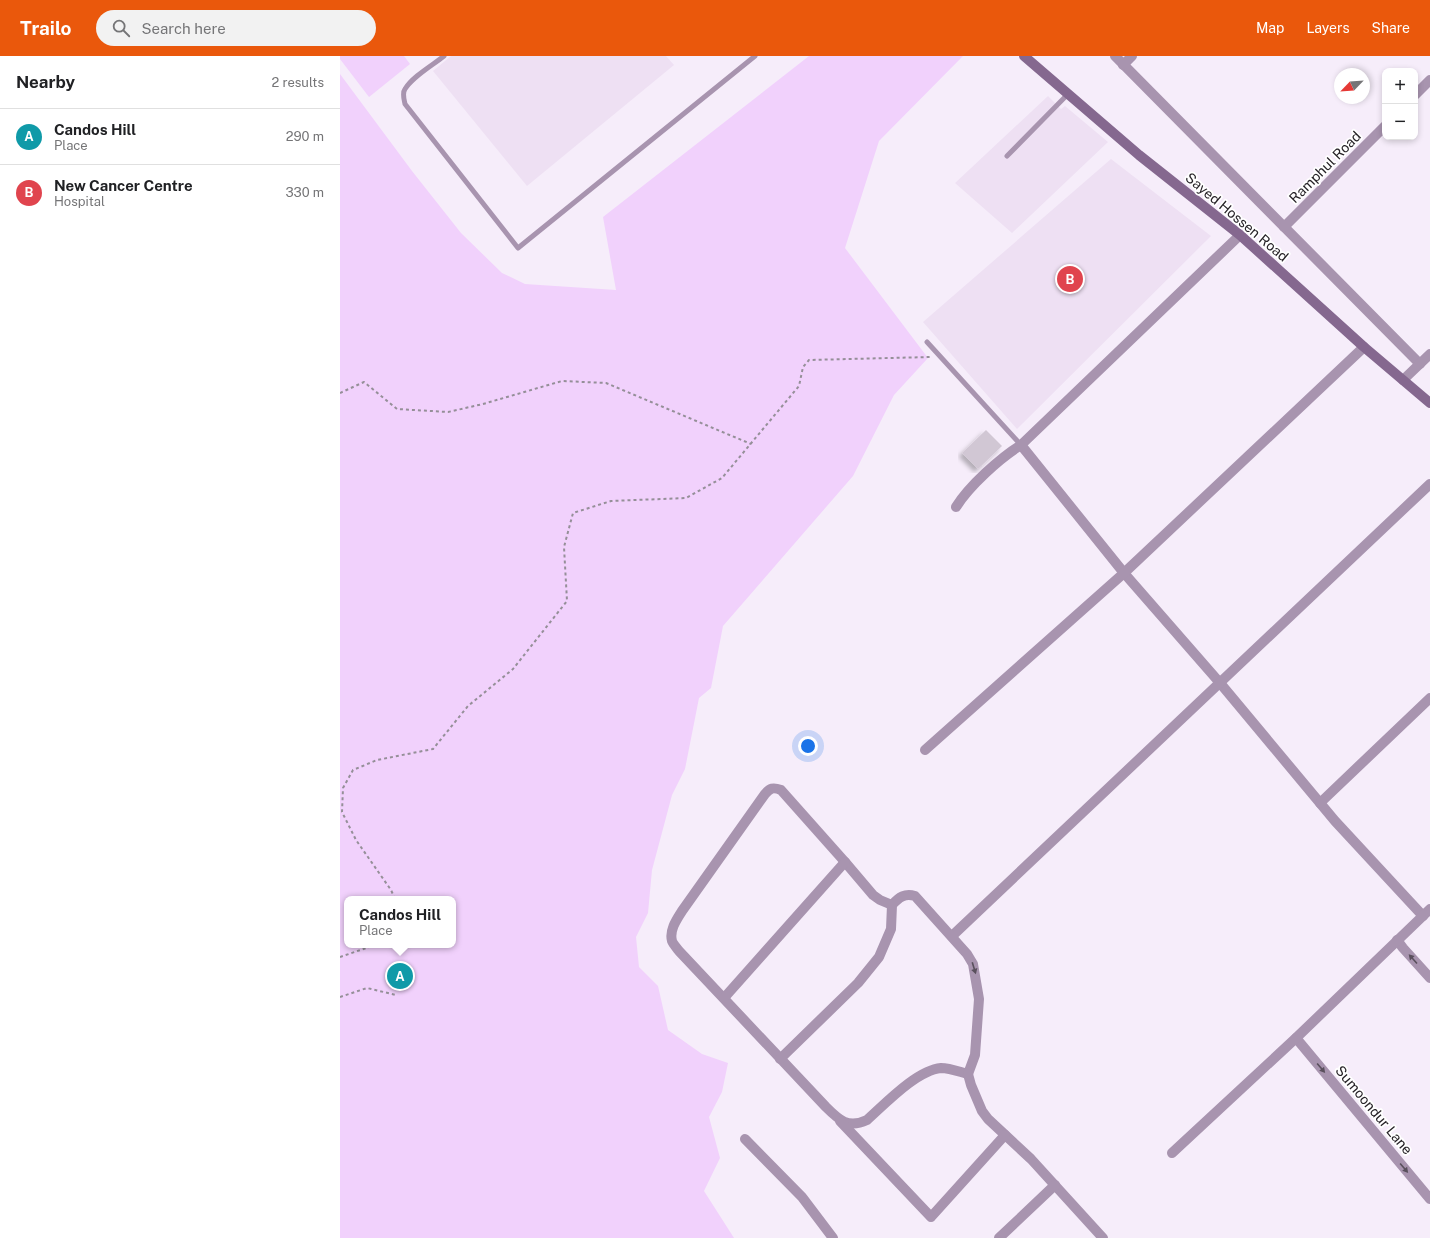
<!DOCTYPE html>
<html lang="en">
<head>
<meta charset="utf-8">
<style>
	:root { --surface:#fff; --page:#f2f2f2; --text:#202124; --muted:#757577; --line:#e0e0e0; --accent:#ea580c }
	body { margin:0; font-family:"Public Sans",sans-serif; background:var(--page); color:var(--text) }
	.controls { position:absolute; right:12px; top:12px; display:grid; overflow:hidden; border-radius:8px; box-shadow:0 2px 6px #0003 }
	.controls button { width:36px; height:36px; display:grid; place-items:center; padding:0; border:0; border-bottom:1px solid var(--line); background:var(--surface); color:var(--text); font:20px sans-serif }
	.compass { position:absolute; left:994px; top:12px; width:36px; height:36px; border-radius:50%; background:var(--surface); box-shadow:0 2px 6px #0003; rotate:245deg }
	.you { position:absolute; left:468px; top:690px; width:14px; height:14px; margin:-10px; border:3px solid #fff; border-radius:50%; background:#1a73e8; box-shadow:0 0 0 6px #1a73e833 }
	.badge { display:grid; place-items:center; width:26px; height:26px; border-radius:50%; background:var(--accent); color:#fff; font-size:13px; font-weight:700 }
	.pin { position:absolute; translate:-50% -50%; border:2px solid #fff; box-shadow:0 1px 4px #0006 }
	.popup { position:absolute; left:4px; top:840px; width:112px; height:52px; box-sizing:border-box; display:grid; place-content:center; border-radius:8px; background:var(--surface); filter:drop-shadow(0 1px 3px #0005); font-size:13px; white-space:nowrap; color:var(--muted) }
	.popup b { font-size:15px; color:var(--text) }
	.popup::after { content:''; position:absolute; left:50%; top:100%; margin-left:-8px; border:8px solid transparent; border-top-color:var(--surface) }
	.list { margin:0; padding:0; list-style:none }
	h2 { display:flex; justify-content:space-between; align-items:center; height:52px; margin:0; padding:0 16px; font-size:17px }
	h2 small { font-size:13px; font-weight:400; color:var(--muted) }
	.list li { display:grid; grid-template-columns:26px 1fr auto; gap:12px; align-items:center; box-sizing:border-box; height:56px; padding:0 16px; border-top:1px solid var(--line) }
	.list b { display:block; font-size:15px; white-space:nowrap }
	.list p { margin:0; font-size:13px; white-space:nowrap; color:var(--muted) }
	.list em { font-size:13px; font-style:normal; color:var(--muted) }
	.icon { flex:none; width:22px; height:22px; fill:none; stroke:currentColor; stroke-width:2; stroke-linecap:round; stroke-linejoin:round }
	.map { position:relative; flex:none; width:1090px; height:1182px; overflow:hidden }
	header { display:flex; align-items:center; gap:24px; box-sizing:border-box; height:56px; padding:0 20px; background:var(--accent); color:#fff }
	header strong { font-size:19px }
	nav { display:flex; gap:22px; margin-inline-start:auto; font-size:14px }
	.search { width:280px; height:36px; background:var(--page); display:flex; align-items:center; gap:10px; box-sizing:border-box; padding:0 14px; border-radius:22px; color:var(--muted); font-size:15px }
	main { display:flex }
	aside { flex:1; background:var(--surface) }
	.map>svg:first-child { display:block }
	.built { fill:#eee0f3 }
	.green { fill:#f1d1fc; fill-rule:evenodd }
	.building { fill:#d1c7d4; filter:url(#shadow) }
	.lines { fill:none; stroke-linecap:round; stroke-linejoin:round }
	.path { stroke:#958f98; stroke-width:2; stroke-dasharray:3 3; stroke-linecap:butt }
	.service { stroke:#a894af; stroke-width:5 }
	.minor { stroke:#a894af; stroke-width:10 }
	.secondary { stroke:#85688f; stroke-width:10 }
	.oneway { fill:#5a505d }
	.labels { text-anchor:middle; stroke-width:3.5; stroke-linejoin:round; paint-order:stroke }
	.street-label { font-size:14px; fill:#262227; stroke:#fff }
</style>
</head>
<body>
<header>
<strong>Trailo</strong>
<div class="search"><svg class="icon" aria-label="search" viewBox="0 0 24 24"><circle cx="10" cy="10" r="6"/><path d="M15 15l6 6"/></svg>Search here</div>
<nav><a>Map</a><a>Layers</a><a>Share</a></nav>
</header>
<main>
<aside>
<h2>Nearby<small>2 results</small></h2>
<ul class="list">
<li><span class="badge" style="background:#0f9aa8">A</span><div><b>Candos Hill</b><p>Place</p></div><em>290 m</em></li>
<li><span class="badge" style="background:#e0444e">B</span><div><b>New Cancer Centre</b><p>Hospital</p></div><em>330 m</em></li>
</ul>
</aside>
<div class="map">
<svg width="1090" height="1182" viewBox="0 0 1090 1182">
	<defs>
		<filter id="shadow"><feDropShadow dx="-3.5" dy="3.5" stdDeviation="2" flood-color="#0004"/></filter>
	</defs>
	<rect width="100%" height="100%" fill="#f6edfa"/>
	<g class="built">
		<path d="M111,0H326L334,9L187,130L93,15Z"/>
		<path d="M708,40L721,53L725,50L768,86L672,177L615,127Z"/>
		<path d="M771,103L871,180L677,373L583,266Z"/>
	</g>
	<g class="green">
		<path d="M0,0H64L70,8L29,41L0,3Z"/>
		<path d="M469,0H623L539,85L505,192L588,302L554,339L513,420L383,570L371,632L359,642L345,713L332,739L312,814L308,857L296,881L299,911L318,930L328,974L362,998L388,1007L382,1036L369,1061L380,1102L364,1135L394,1182H0V18L72,115L121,177L162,217L185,228L276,234L263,161ZM7,843H113V889H7Z"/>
	</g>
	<path class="building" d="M646,374L662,390L638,413L622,397Z"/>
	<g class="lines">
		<g class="path">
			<path d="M0,337L24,326L57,353L108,356L143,348L222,325L266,327L411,388"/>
			<path d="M55,843L51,834L16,784L2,756L3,732L13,714L37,704L93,693L128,650L173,613L227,545L224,491L233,457L271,445L346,442L382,422L459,330L463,311L469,304L590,301"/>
			<path d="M0,901L35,889"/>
			<path d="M0,941L27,932L56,939"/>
		</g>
		<g class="service">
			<path d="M104,0C93,9 73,20 65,33C62,37 64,43 65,48L178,192L415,0"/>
			<path d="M667,100L728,38"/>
			<path d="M587,286L681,389"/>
		</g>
		<g class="minor">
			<path d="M775,0L1080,308"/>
			<path d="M783,9L792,0"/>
			<path d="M1075,39L1090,24"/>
			<path d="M944,171L1045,70"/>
			<path d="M1063,324L1090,298"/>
			<path d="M681,389L784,517L880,627L995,765L1083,860"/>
			<path d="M616,451C629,430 660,402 681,389L900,179"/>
			<path d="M585,694L784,517L1024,291"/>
			<path d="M980,747L1090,642"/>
			<path d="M552,849L540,844L533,839L505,806L441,734C433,731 430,732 425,738L342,855C337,863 329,874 332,885C333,888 337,892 339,895L486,1051C499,1064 508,1073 527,1064C545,1048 577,1014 601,1012C610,1012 620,1016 628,1018"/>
			<path d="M612,880L1090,428"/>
			<path d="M1057,884L1063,892L1090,922"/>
			<path d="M384,942L505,806"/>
			<path d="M956,982L1090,1143"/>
			<path d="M440,1003L518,927L539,901L551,873L552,849C559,841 565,837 575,840L627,898L633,908L639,943L635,999L628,1018"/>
			<path d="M628,1018L631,1029L642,1055L648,1063L691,1103L763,1182"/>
			<path d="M500,1065L591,1161L665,1079"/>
			<path d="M405,1083L462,1141L493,1182"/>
			<path d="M832,1097L956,982L1090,853"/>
			<path d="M659,1182L715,1129"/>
		</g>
		<path class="secondary" d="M684,0L799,99L900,179L1024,291L1090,347"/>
	</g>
	<defs><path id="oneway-solid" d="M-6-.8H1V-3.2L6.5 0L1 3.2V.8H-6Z"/></defs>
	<g class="oneway">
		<use href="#oneway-solid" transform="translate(1073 903) rotate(-132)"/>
		<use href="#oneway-solid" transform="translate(634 912) rotate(73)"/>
		<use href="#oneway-solid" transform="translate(981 1012) rotate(50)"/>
		<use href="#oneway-solid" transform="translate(1064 1112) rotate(50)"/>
	</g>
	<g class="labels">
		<g class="street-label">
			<text transform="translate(985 111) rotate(-45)" y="5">Ramphul Road</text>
			<text transform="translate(897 161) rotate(40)" y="5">Sayed Hossen Road</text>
			<text transform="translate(1034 1054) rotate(50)" y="5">Sumoondur Lane</text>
		</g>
	</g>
</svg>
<div class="controls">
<button>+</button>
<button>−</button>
</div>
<svg class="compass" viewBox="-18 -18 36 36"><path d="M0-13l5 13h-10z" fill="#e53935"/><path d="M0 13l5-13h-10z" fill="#757577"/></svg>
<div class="you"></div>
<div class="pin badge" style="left:60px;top:920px;background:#0f9aa8">A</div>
<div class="popup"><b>Candos Hill</b>Place</div>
<div class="pin badge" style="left:730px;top:223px;background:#e0444e">B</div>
</div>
</main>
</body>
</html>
